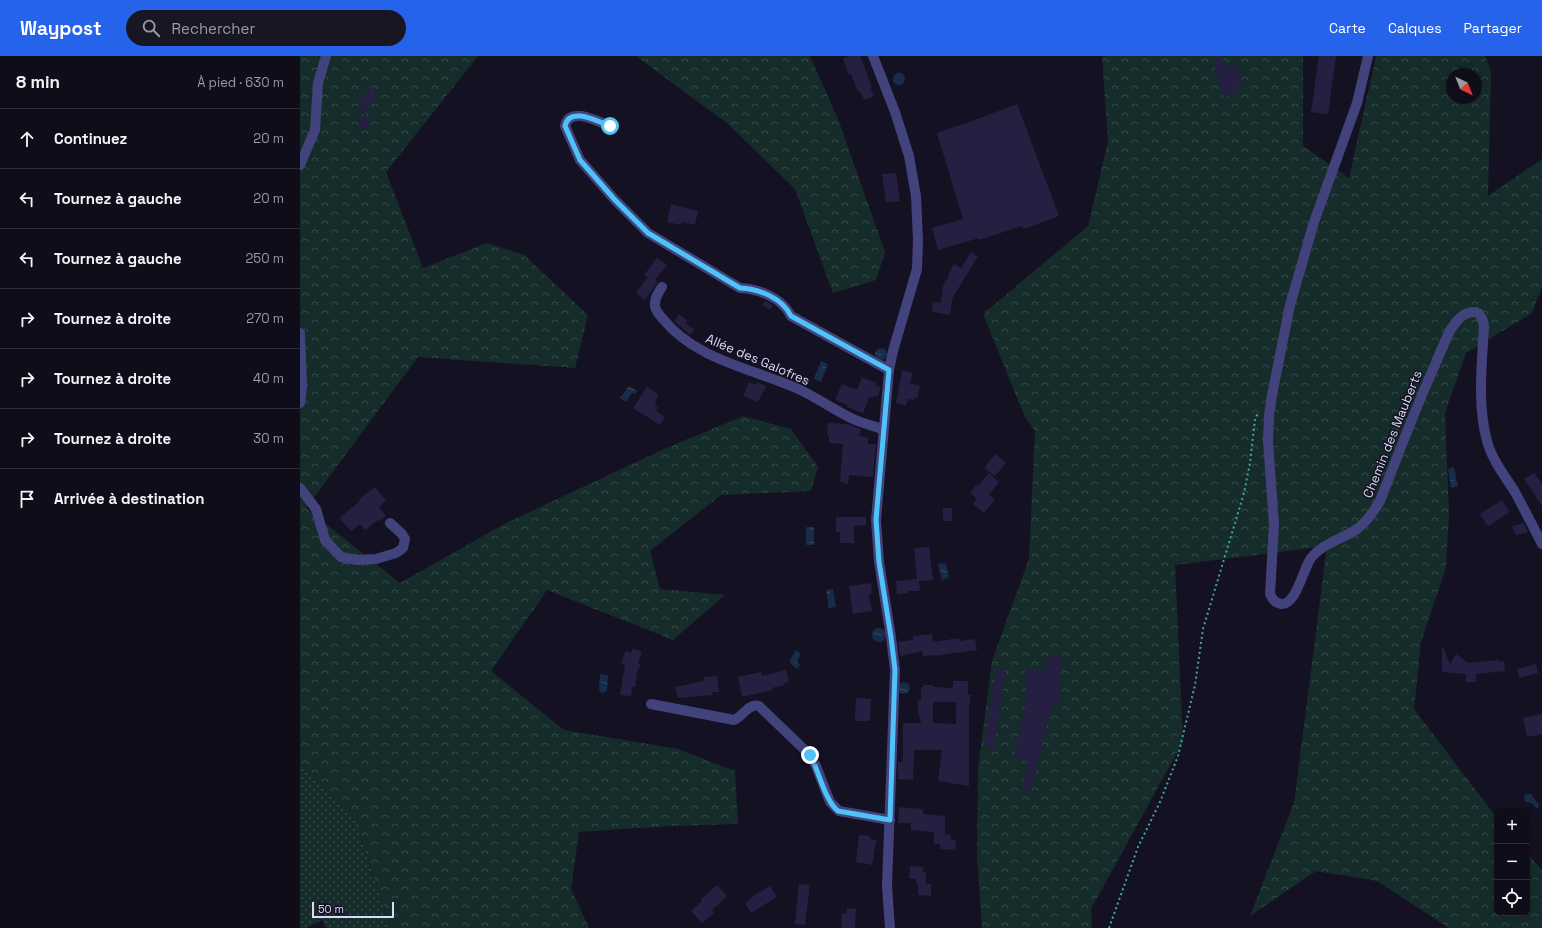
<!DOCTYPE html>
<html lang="fr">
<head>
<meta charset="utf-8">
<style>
	:root { --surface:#0f0d1a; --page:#181623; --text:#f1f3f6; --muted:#9b9ca2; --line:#2f2d39; --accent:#2563eb }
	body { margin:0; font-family:"Space Grotesk",sans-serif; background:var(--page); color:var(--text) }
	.controls { position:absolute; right:12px; bottom:12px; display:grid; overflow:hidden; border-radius:8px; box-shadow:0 2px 10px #0003 }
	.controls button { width:36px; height:36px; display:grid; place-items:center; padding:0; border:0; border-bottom:1px solid var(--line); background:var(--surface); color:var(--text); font:20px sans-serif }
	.compass { position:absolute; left:1146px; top:12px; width:36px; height:36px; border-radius:50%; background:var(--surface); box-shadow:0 2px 10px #0003; rotate:137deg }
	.scale { position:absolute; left:12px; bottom:10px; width:82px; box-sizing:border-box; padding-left:4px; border:2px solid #dbd8fa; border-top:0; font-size:11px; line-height:14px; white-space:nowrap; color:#dbd8fa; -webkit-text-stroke:3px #141123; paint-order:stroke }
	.stop { position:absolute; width:12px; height:12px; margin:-9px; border:3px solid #4fc3f7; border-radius:50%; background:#fff }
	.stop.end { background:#4fc3f7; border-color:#fff; box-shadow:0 1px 4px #0008 }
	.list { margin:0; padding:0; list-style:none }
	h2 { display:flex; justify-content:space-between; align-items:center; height:52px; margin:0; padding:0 16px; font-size:17px }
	h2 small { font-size:13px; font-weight:400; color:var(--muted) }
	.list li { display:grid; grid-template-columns:26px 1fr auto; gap:12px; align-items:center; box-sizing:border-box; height:60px; padding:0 16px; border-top:1px solid var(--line) }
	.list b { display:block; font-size:15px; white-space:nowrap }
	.list em { font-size:13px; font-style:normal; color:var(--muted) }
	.icon { flex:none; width:22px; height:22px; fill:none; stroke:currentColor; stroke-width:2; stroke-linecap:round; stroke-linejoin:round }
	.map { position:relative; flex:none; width:1242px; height:872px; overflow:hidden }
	header { display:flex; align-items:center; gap:24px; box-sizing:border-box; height:56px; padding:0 20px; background:var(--accent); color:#fff }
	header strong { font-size:19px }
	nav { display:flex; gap:22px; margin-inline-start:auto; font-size:14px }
	.search { width:280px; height:36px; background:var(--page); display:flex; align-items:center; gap:10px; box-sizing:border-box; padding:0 14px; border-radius:22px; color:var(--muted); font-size:15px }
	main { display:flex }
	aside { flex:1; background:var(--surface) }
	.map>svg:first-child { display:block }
	.grass { fill:url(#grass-dots) }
	.forest { fill:url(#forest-crowns); fill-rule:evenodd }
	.water { fill:url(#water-ripples) }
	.building { fill:#252042; fill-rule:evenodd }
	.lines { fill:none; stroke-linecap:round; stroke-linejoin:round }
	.path { stroke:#3ea89d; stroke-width:2; stroke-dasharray:2 3; stroke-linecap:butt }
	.minor { stroke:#42437c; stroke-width:10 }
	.route { stroke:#4fc3f7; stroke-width:5 }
	.labels { text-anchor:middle; stroke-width:3; stroke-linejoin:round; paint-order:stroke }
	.street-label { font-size:13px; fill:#dbd8fa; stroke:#141123 }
</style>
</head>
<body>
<header>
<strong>Waypost</strong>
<div class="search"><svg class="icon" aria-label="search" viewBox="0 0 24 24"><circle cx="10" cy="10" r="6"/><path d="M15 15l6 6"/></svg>Rechercher</div>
<nav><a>Carte</a><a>Calques</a><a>Partager</a></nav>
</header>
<main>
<aside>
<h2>8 min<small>À pied · 630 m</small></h2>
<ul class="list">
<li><svg class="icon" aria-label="ahead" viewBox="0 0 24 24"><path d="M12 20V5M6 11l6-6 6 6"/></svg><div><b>Continuez</b></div><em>20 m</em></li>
<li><svg class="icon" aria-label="left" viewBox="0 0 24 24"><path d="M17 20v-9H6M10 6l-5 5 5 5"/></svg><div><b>Tournez à gauche</b></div><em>20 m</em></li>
<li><svg class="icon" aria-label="left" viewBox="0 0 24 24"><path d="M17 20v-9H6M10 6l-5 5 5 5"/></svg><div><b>Tournez à gauche</b></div><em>250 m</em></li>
<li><svg class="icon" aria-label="right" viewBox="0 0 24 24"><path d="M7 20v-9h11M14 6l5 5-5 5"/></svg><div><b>Tournez à droite</b></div><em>270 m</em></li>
<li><svg class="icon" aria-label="right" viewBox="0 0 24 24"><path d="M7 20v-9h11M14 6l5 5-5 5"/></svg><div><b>Tournez à droite</b></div><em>40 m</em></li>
<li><svg class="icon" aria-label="right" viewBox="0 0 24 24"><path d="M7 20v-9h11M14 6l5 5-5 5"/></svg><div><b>Tournez à droite</b></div><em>30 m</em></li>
<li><svg class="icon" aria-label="arrive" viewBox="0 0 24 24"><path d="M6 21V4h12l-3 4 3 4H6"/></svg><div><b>Arrivée à destination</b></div></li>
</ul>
</aside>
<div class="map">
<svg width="1242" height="872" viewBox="0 0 1242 872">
	<defs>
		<pattern id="grass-dots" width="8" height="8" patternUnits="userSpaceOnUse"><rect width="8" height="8" fill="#152c2a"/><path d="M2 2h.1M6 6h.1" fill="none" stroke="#364a4a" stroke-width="1.8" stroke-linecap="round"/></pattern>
		<pattern id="forest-crowns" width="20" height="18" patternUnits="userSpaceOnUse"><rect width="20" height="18" fill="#152c2a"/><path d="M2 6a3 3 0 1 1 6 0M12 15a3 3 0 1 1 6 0" fill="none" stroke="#364a4a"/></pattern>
		<pattern id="water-ripples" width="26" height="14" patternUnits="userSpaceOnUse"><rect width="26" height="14" fill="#162c48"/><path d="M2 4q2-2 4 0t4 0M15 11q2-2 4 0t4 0" fill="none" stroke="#374a63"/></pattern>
	</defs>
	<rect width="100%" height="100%" fill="#141123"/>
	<path class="grass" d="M0,706L54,762L91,872H26L22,864L6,872H0Z"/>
	<g class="forest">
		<path d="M0,0H178L86,116L123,212L187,187L224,199L288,259L275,312L118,301L6,452L100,527L206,467L362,394L443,360L491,373L518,411L511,435L421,439L350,495L360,533L425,539L373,584L247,534L191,615L264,674L378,693L435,715L438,768L370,770L279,776L271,833L289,872H91L54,762L0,706Z"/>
		<path d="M336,0H510L538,63L585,196L576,224L533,237L495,133L428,68Z"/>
		<path d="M802,0H1003V90L1049,122L1076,0H1185L1191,15L1188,140L1242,103V231L1232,257L1166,297L1145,357L1149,458L1146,512L1121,586L1114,653L1197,762V857H1227V797L1242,814V872H1149L1077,825L1016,815L950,860L994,747L1027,490L875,509L883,686L791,853L792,872H682L677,799L678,712L692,605L729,503L735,375L724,359L683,258L788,170L808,86ZM1152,18H1176V42H1152Z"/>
	</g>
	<g class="water">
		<circle cx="599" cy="23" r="6"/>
		<circle cx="581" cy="298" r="6"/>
		<path d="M521,305L528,308L521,326L514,323Z"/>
		<path d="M329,330L337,335L335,338L332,337L326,346L320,342Z"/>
		<path d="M1154,411L1158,430L1151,432L1148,413Z"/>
		<rect x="506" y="471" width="8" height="18"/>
		<path d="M646,507L649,522L642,524L638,508Z"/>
		<path d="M533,533L536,551L529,552L526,534Z"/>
		<circle cx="579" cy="579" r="7"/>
		<path d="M496,594L501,598L497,605L500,609L497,613L489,606Z"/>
		<path d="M300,618L308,619L307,635L302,637L299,634Z"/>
		<circle cx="604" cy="632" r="6"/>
		<path d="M1226,738H1231L1239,749L1238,752H1236L1232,747L1225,745L1224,740Z"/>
	</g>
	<g class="building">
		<path d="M549,0H560L572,31H570L574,40L564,44L560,35L558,36L551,18L549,19L543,3Z"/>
		<path d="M1019,0H1036L1028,58L1011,56Z"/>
		<path d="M922,1L925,11L939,9L941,27L936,28L939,36L924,41L920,28H918L913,3Z"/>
		<path d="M68,32L78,37L64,59L57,55L62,48L59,46Z"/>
		<path d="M717,48L759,160L724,173L722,170L679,184V182L638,194L632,172L663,163L637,77L672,65Z"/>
		<path d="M64,60L71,63L67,74L58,71Z"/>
		<path d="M596,117L600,145L586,146L582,118Z"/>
		<path d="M371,148L398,155L395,169L382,166L381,169L367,166Z"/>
		<path d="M671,196L678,200L652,243L650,259L632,256L633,246L641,247L643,230L649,220L648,219L654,208L661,212Z"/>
		<path d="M357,202L367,209L355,224L358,226L345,244L336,237L348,221L344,219Z"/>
		<path d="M465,245L473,249L470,254L462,249Z"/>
		<path d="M379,258L387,264L386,268L394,273L390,279L374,265Z"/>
		<path d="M602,314L613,317L610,327L620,330L617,342L615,341L614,344L608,343L606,350L596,347Z"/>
		<path d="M562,321L576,327L575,329L581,331L578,340L569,342L563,357L547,351L548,349L535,344L542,328L557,334Z"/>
		<path d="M449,326L456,329L457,326L466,330L458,346L443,340Z"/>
		<path d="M347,331L359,339L355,345L357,346L354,349L358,351L356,355L365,361L360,369L333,352Z"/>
		<path d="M528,367L548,368L561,373L559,380L568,381V388H576L573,421L549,419L548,428L540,426L543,388L529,387V379H527Z"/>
		<path d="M695,398L706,407L695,420L684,412Z"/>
		<path d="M689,417L699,426L689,439L695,443L684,457L673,448L677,443L670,437L676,429L678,430Z"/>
		<path d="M1234,417L1242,428V450L1224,423Z"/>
		<path d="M75,431L86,445L79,451L86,460L79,465L78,464L65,474L60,468L51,475L39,462L60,445L59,443Z"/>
		<path d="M1202,444L1210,456L1188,470L1180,458Z"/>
		<rect x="643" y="452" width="9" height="13"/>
		<path d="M536,461H566V469L554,470V487H540V476H536Z"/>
		<path d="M1224,467L1228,476L1216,479L1212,470Z"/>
		<path d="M629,491L633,524L619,525L620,535H608V537L597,538L596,525L617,523L614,492Z"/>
		<path d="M571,527L572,537L569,538L572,555L553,558L549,530Z"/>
		<path d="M632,578L633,586L659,582L660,585L675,583L677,594L634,600V599L623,600L622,595L600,600L598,586L613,584V580Z"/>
		<path d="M1142,589L1150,608L1156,598L1168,607L1199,604V606L1204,605L1205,615L1176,618V626H1166V618L1142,616Z"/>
		<path d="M333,592L342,596L338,607L341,608L337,616L335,631H332L331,640L320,639L325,609L321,607L326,595L331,597Z"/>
		<path d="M748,600H762L759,649H752L731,736L721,734L728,706L713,703L726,648L725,614H747Z"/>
		<path d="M1236,608L1238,617L1219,622L1217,613Z"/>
		<path d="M696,612L706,614L694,693L684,691Z"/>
		<path d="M486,614L489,626L483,627L484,629L472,632L473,634L442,641L438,621L461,616L462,620Z"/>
		<path d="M417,620L419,636H412V639L378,642L375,631L404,625V621Z"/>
		<path d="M653,625H668V639H671L669,653V730L638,725L642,694H614L613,724L598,723V706H603V667H621L618,655V645L621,644V631H623V629H633V631L649,632L653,631ZM633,646H656V668L633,667Z"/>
		<path d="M556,642L571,643L570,665H555Z"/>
		<path d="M1242,658V678L1227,681L1223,662Z"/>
		<path d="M599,751L623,753V758L645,760V778L651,779V784H656L655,794L641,793L640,788H634V776L611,774V767H598Z"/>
		<path d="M559,779L570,780V783L576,784L572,809L556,806Z"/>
		<path d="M610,810L623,811V816H626V828H631V840L618,839V827H616V823H609Z"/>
		<path d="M499,828L510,829L505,869L495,868Z"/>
		<path d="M417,829L427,840L412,854L414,857L402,867L391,855L402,845L401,843Z"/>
		<path d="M470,830L477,841L451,857L445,847L451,843L450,842Z"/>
		<path d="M547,852L556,853L555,872H541L542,857L547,858Z"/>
	</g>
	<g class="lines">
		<path class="path" d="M809,872L838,791L860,746L878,700L895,629L903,573L944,437L950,407L955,363L958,357"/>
		<g class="minor">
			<path d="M573,0L595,56L609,100L616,140L618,184L617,213L593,295L589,314L576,464L579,506L591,581L595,614L587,830L590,872"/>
			<path d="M1068,0L1057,47L1014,166L990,249L972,339L969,360L968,385L974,469L970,538C973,544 975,547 981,548C996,550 1003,513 1011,502C1023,487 1042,483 1057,473C1067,466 1074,455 1080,445C1098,399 1115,353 1135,309C1140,297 1145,284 1151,273C1156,265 1164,255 1175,256C1181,257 1183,264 1184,270C1182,308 1177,348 1187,385C1192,404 1205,420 1215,436C1224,453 1233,470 1242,488"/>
			<path d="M310,70C297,65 269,50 265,70L280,104L315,144L348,177L440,232C460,233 482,242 491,260L589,314"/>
			<path d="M0,109L15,74L18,27L26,0"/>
			<path d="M362,231C358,237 354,243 355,250C355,255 360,259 363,263C395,303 450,312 496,332C515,340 532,353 551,362C561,367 573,370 583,373"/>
			<path d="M0,277L2,330L0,347"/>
			<path d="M0,432L16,453L25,484L41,501L57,504L76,503L96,497L103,492L105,483L102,478L90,467"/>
			<path d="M351,648L434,664C443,660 449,647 459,650L510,699L516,710L530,746L539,755L590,764"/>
		</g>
	</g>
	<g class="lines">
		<path class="route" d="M310,70C297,65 269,50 265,70L280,104L315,144L348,177L440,232C460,233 482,242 491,260L589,314L576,464L579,506L591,581L595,614L590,764L538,755C525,745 519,715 510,699"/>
	</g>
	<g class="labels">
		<g class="street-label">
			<text transform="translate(458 303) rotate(23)" y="5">Allée des Galofres</text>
			<text transform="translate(1092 378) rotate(-68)" y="5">Chemin des Mauberts</text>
		</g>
	</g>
</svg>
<div class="controls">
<button>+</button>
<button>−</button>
<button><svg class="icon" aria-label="locate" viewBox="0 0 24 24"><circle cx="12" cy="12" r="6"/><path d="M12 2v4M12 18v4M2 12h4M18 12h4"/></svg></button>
</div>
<svg class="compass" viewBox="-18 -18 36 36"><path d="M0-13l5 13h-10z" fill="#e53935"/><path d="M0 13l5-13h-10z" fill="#9b9ca2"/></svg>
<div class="scale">50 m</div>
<div class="stop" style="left:310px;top:70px"></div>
<div class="stop end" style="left:510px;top:699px"></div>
</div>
</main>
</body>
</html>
